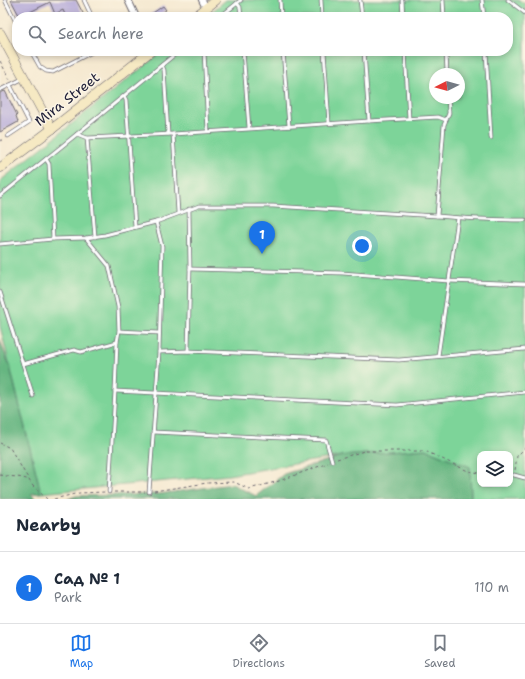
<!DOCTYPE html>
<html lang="en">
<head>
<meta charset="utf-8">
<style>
	:root { --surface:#fff; --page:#f2f2f3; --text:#1f2937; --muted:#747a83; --line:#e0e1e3; --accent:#1a73e8 }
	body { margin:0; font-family:"Shantell Sans",sans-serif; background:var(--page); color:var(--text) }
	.controls { position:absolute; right:12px; bottom:12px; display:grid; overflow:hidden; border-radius:8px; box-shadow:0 2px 6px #0003 }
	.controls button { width:36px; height:36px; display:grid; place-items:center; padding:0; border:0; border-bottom:1px solid var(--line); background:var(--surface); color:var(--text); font:20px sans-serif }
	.compass { position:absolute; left:429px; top:68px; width:36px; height:36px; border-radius:50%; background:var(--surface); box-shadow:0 2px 6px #0003; rotate:264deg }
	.you { position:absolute; left:362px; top:246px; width:14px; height:14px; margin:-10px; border:3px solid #fff; border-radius:50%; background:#1a73e8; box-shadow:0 0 0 6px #1a73e833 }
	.badge { display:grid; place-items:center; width:26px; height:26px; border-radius:50%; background:var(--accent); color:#fff; font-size:13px; font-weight:700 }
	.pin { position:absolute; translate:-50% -33px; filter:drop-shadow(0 1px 2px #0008) }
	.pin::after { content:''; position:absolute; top:21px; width:14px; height:12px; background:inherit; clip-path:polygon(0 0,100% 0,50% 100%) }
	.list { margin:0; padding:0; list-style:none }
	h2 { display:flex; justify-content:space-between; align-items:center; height:52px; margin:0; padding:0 16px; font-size:17px }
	h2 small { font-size:13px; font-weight:400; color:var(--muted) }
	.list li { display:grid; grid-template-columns:26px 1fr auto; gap:12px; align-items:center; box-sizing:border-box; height:72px; padding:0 16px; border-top:1px solid var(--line) }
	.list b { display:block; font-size:15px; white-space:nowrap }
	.list p { margin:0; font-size:13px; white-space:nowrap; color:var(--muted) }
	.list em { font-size:13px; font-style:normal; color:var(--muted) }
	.icon { flex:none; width:22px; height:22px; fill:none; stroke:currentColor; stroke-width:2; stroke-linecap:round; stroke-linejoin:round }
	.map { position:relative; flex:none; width:525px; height:499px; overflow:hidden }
	.search { position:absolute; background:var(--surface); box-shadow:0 2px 6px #0003; left:12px; right:12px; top:12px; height:44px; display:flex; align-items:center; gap:10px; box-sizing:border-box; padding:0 14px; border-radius:16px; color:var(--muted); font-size:15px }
	.sheet { height:124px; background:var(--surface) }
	nav { display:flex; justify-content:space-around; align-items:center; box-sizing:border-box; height:56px; border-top:1px solid var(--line); background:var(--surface); font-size:11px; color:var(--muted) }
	nav a { display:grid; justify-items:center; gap:2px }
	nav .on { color:var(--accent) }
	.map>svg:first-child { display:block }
	.green { fill:#7dd499; stroke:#507b6a; fill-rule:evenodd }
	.forest { fill:#66b681; stroke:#446c5e }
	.building { fill:#b4a9d9 }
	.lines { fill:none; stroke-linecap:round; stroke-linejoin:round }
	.service-casing { stroke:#6c676f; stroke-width:4.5 }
	.minor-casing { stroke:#6c676f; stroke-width:8 }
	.secondary-casing { stroke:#6c676f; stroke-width:10 }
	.path { stroke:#6c676f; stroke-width:1; stroke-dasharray:3 3; stroke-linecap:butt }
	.service { stroke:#fff; stroke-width:3 }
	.minor { stroke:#fff; stroke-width:6 }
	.secondary { stroke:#f6e9c3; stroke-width:9 }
	.labels { text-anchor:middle; stroke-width:3; stroke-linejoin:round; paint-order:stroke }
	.street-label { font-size:14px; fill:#22223b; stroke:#fcf5e5 }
</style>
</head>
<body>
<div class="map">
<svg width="525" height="499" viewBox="0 0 525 499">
	<rect width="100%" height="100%" fill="#fcf5e5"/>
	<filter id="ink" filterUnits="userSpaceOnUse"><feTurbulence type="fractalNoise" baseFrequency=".025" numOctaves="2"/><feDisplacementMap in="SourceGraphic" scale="8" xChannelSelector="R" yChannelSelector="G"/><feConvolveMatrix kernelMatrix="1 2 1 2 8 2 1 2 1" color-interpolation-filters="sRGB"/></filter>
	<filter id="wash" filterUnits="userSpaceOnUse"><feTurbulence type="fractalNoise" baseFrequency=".012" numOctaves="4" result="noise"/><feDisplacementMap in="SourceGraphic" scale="16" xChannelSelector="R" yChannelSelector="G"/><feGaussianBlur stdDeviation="0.9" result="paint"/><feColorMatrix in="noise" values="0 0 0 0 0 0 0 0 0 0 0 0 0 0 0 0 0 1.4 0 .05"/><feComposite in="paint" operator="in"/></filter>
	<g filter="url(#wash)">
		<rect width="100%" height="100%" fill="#f5e8cf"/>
		<path class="green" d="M226,0H519L525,4V499H471L470,467L426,449L342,456L229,475L41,493L0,326V181L163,51H508V17H205ZM435,74H459V98H435ZM480,454H510V484H480Z"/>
		<g class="forest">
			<path d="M0,340L10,367L41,493L31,494L36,499H0Z"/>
			<path d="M426,449L470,467L471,499H68L76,496L159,494L232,484L256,496L284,474L342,456Z"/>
		</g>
		<g id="blocks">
			<g class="building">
				<path d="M11,0H76L85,17H66L63,10L55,14L50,2L20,17Z"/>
				<path d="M163,6L166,10L156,17H147Z"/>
				<path d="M5,91L17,115L16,116L18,122L0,132V93Z"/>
			</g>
		</g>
	</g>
	<g filter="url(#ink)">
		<use href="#blocks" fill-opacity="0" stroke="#6c676f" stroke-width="1"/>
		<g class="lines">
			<g class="service-casing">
				<g id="service">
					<path d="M5,0L17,24"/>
					<path d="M84,0L92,17"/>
					<path d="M280,0L281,17"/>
					<path d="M321,0L322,17"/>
					<path d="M360,0L362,17"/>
					<path d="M402,0L403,17"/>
					<path d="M443,0L444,17"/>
					<path d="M482,0L484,17"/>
					<path d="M508,0L525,13"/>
					<path d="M237,3L240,7L241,17"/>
					<path d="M220,17L241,0"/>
					<path d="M31,51L40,67L46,71L53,72L94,51"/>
					<path d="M204,51L208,131"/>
					<path d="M243,51L249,128"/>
					<path d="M283,51L289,126"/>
					<path d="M324,51L329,123"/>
					<path d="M364,51L369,121"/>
					<path d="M405,51L409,119"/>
					<path d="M446,51L447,74"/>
					<path d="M486,51L491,138"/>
					<path d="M162,65L164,70L168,134"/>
					<path d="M0,90L22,79"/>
					<path d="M124,96L126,100L135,227"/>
					<path d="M77,134L87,138L173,134L369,121L438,117L446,120"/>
					<path d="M173,134L178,213"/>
					<path d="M8,136L29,122L10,85"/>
					<path d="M87,138L95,237"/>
					<path d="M46,159L49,164L53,239"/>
					<path d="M0,196L77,134L179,51"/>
					<path d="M437,216L444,125L449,113L448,98"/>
					<path d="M86,238L109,266L118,307L119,331L117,342L115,391L109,492"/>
					<path d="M0,244L53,239L86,238L105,235L156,222L199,206H273L437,216C467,219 496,220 525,220"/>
					<path d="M190,269L342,273L449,281L525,284"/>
					<path d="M0,292L33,396"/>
					<path d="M119,331L159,333"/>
					<path d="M188,351L190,269L189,209"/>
					<path d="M159,352L188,351L399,360L525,349"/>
					<path d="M438,356L458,218"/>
					<path d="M23,364L74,350L81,352L117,342"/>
					<path d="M115,391L397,405L525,392"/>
					<path d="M153,432L326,440L332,461"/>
					<path d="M514,475L525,478"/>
					<path d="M149,492L159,352L162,246L156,222"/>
				</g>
			</g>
			<g class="minor-casing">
				<g id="minor">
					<path d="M128,0L136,17"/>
					<path d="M202,0L206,8"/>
				</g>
			</g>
			<g class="secondary-casing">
				<g id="secondary">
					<path d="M195,17L216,0"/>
					<path d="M0,33L52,129"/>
					<path d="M0,168L52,129L151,51"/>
				</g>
			</g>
			<g class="path">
				<path d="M0,61L10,80"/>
				<path d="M0,141L5,138"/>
				<path d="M0,443L10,448L32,485L47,499"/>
				<path d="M337,459L364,451H425L468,471L480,473"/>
				<path d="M515,470L517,456L525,448"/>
				<path d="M0,475C9,477 20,476 29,480"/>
				<path d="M154,491L207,483L234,482L249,489L279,481L328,463"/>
				<path d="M114,492H145"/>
				<path d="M54,499L79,493L105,492"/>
			</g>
			<use href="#service" class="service"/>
			<use href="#minor" class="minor"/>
			<use href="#secondary" class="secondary"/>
		</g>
	</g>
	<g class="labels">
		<g class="street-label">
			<text transform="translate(67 99) rotate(-38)" y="5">Mira Street</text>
		</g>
	</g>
</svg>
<div class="controls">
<button><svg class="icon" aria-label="layers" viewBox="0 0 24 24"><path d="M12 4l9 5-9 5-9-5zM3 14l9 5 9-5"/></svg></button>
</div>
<svg class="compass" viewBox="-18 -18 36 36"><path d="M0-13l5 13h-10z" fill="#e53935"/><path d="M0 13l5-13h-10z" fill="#747a83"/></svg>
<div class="you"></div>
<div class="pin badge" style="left:262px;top:254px">1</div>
<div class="search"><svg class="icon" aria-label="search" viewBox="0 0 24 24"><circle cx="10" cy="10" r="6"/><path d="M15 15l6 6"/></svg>Search here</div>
</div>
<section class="sheet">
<h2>Nearby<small></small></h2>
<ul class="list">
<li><span class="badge">1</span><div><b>Сад № 1</b><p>Park</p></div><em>110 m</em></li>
</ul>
</section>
<nav>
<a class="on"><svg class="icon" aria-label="map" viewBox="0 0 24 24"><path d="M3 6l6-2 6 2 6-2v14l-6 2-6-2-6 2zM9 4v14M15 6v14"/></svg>Map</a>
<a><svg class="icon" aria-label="directions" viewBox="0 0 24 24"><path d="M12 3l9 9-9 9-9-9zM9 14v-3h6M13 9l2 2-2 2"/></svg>Directions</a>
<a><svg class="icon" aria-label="saved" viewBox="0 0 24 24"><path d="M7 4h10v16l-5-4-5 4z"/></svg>Saved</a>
</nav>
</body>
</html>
